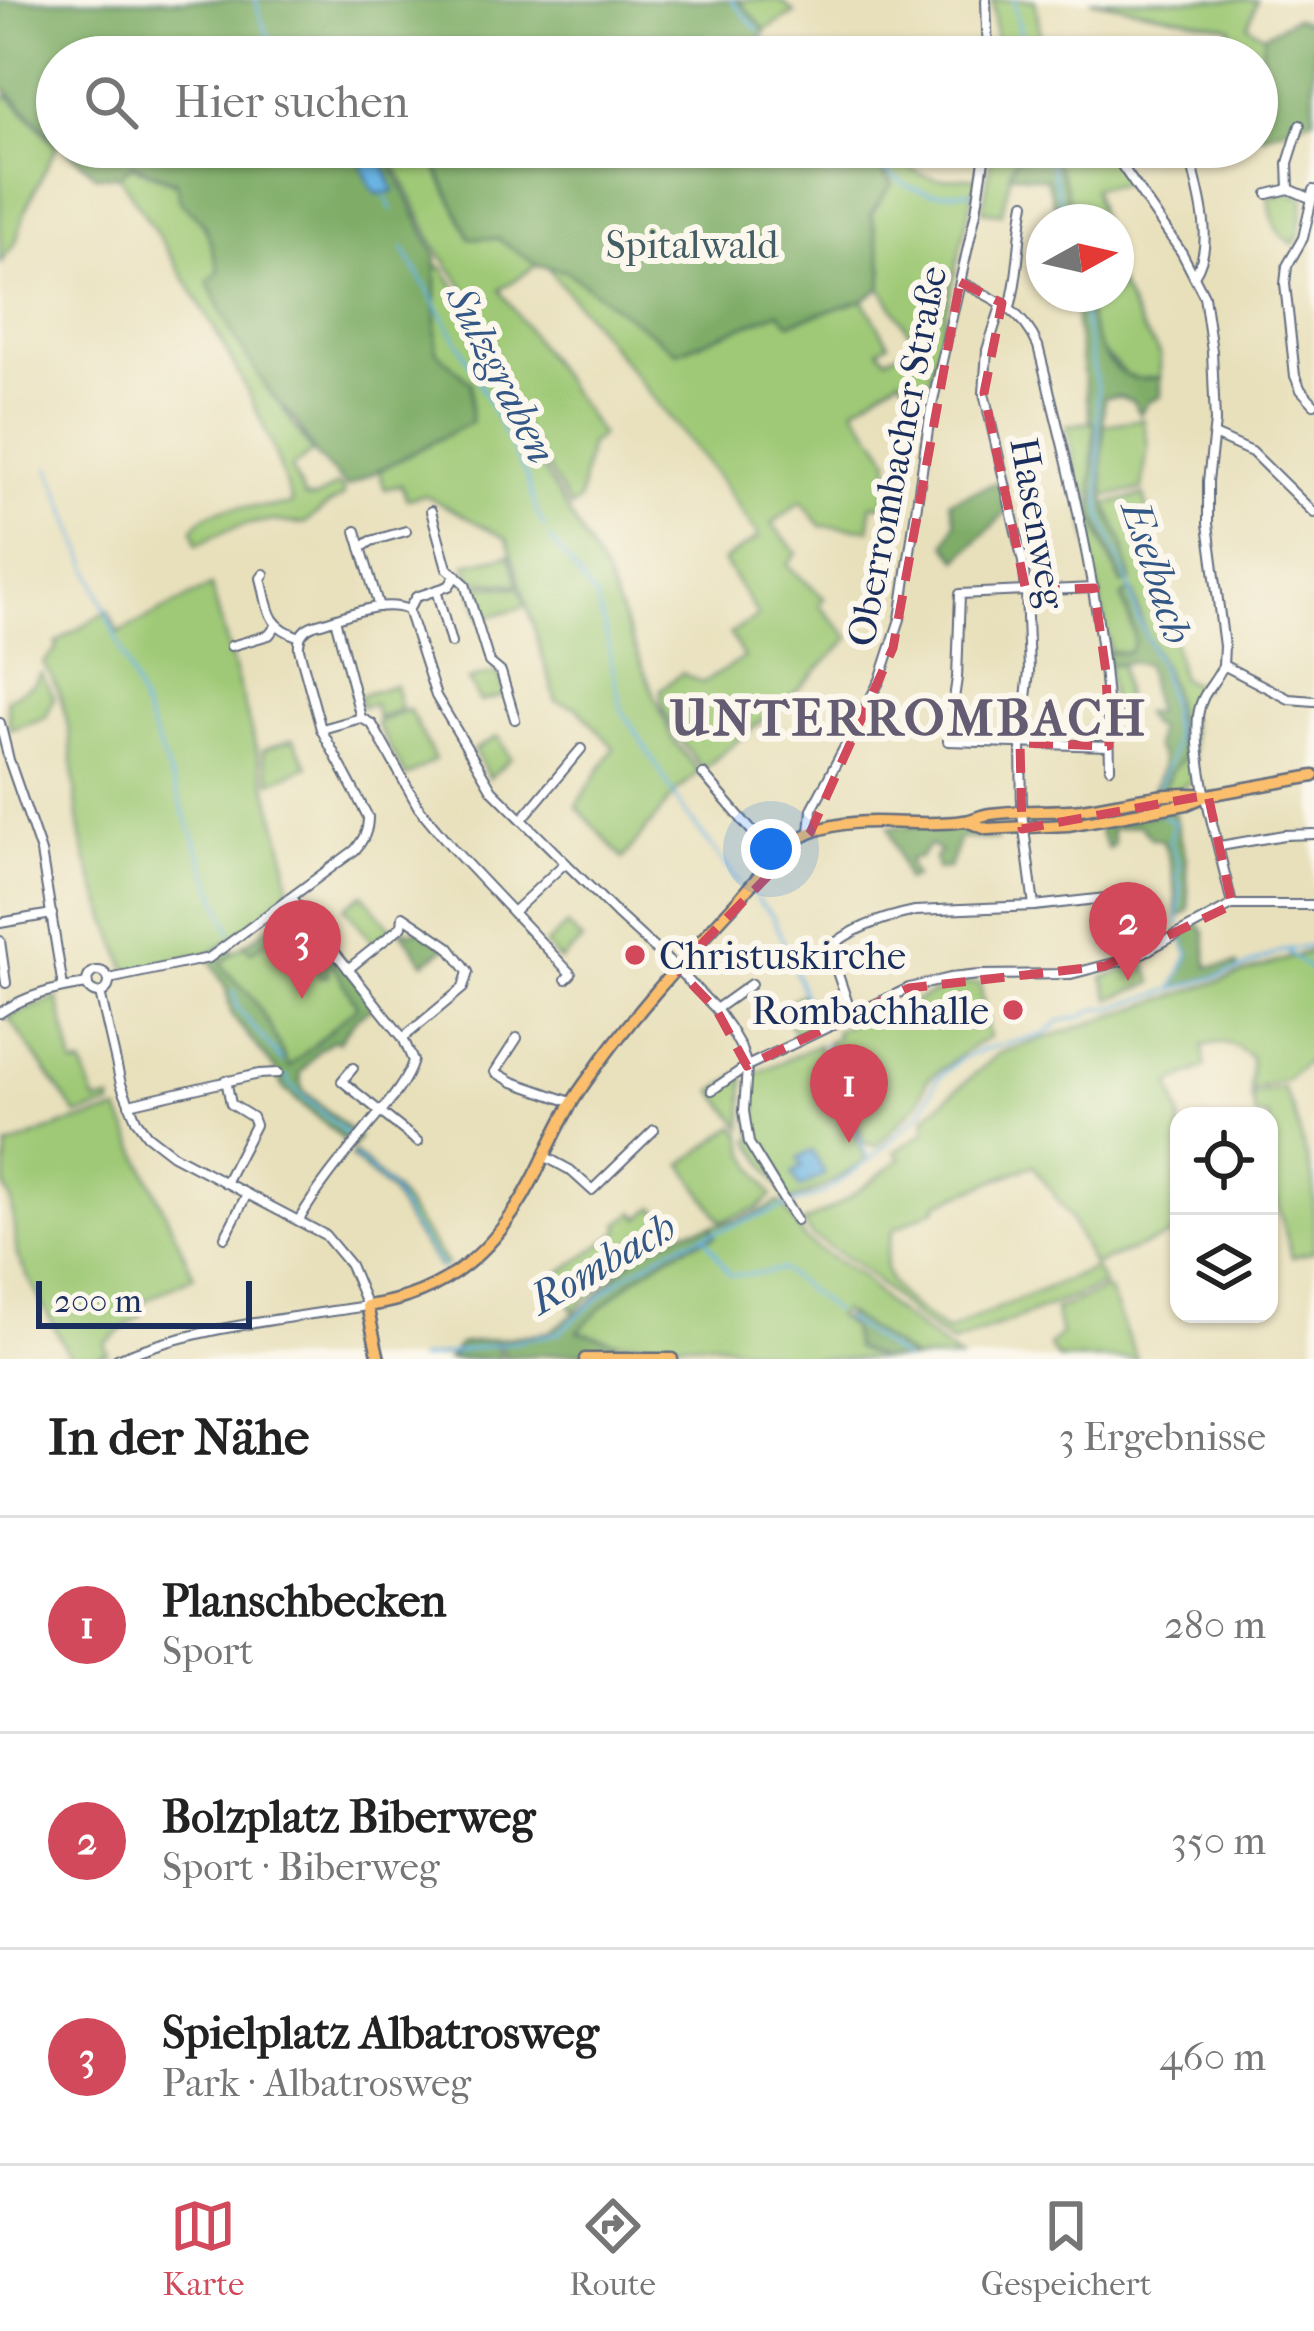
<!DOCTYPE html>
<html lang="de">
<head>
<meta charset="utf-8">
<style>
	:root { --surface:#fff; --page:#f2f2f2; --text:#222; --muted:#767676; --line:#e0e0e0; --accent:#d1495b }
	body { margin:0; font-family:"IM FELL French Canon",serif; background:var(--page); color:var(--text) }
	.controls { position:absolute; right:36px; bottom:36px; display:grid; overflow:hidden; border-radius:24px; box-shadow:0 3px 9px #0004 }
	.controls button { width:108px; height:108px; display:grid; place-items:center; padding:0; border:0; border-bottom:3px solid var(--line); background:var(--surface); color:var(--text); font:60px sans-serif }
	.compass { position:absolute; left:1026px; top:204px; width:108px; height:108px; border-radius:50%; background:var(--surface); box-shadow:0 3px 9px #0004; rotate:82deg }
	.scale { position:absolute; left:36px; bottom:30px; width:216px; box-sizing:border-box; padding-left:12px; border:6px solid #1b2f5e; border-top:0; font-size:33px; line-height:42px; white-space:nowrap; color:#1b2f5e; -webkit-text-stroke:9px #fbf7ec; paint-order:stroke }
	.you { position:absolute; left:771px; top:849px; width:42px; height:42px; margin:-30px; border:9px solid #fff; border-radius:50%; background:#1a73e8; box-shadow:0 0 0 18px #1a73e833 }
	.badge { display:grid; place-items:center; width:78px; height:78px; border-radius:50%; background:var(--accent); color:#fff; font-size:39px; font-weight:700 }
	.pin { position:absolute; translate:-50% -99px; filter:drop-shadow(0 3px 6px #0008) }
	.pin::after { content:''; position:absolute; top:63px; width:42px; height:36px; background:inherit; clip-path:polygon(0 0,100% 0,50% 100%) }
	.list { margin:0; padding:0; list-style:none }
	h2 { display:flex; justify-content:space-between; align-items:center; height:156px; margin:0; padding:0 48px; font-size:51px }
	h2 small { font-size:39px; font-weight:400; color:var(--muted) }
	.list li { display:grid; grid-template-columns:78px 1fr auto; gap:36px; align-items:center; box-sizing:border-box; height:216px; padding:0 48px; border-top:3px solid var(--line) }
	.list b { display:block; font-size:45px; white-space:nowrap }
	.list p { margin:0; font-size:39px; white-space:nowrap; color:var(--muted) }
	.list em { font-size:39px; font-style:normal; color:var(--muted) }
	.icon { flex:none; width:66px; height:66px; fill:none; stroke:currentColor; stroke-width:2; stroke-linecap:round; stroke-linejoin:round }
	.map { position:relative; flex:none; width:1314px; height:1359px; overflow:hidden }
	.search { position:absolute; background:var(--surface); box-shadow:0 3px 9px #0004; left:36px; right:36px; top:36px; height:132px; display:flex; align-items:center; gap:30px; box-sizing:border-box; padding:0 42px; border-radius:66px; color:var(--muted); font-size:45px }
	.sheet { height:804px; background:var(--surface) }
	nav { display:flex; justify-content:space-around; align-items:center; box-sizing:border-box; height:168px; border-top:3px solid var(--line); background:var(--surface); font-size:33px; color:var(--muted) }
	nav a { display:grid; justify-items:center; gap:6px }
	nav .on { color:var(--accent) }
	.map>svg:first-child { display:block }
	.green { fill:#9fc976; stroke:#5d7c6a; stroke-width:3 }
	.forest { fill:#7fad67; stroke:#4d6e62; stroke-width:3 }
	.water { fill:#6ab4e3; stroke:#4272a0; stroke-width:3 }
	.lines { fill:none; stroke-linecap:round; stroke-linejoin:round }
	.stream { stroke:#6ab4e3; stroke-width:3 }
	.minor-casing { stroke:#636d7f; stroke-width:12 }
	.major-casing { stroke:#636d7f; stroke-width:15 }
	.minor { stroke:#fff; stroke-width:8 }
	.major { stroke:#fabe6d; stroke-width:10 }
	.marked { fill:none; stroke:#d1495b; stroke-width:9; stroke-dasharray:24 15; stroke-linejoin:round }
	.poi-dot { fill:#d1495b; stroke:#fbf7ec; stroke-width:4.5 }
	.labels { text-anchor:middle; stroke-width:12; stroke-linejoin:round; paint-order:stroke }
	.park-label { font-size:39px; fill:#435d65; stroke:#fbf7ec }
	.street-label { font-size:39px; fill:#1b2f5e; stroke:#fbf7ec }
	.poi-label { font-size:39px; fill:#1b2f5e; stroke:#fbf7ec; text-anchor:start }
	.water-label { font-size:42px; font-style:italic; fill:#335786; stroke:#fbf7ec }
	.district-label { font-size:51px; font-weight:bold; letter-spacing:3px; fill:#635c72; stroke:#fbf7ec }
</style>
</head>
<body>
<div class="map">
<svg width="1314" height="1359" viewBox="0 0 1314 1359">
	<rect width="100%" height="100%" fill="#fbf7ec"/>
	<filter id="ink" filterUnits="userSpaceOnUse"><feTurbulence type="fractalNoise" baseFrequency=".00833" numOctaves="2"/><feDisplacementMap in="SourceGraphic" scale="24" xChannelSelector="R" yChannelSelector="G"/><feConvolveMatrix kernelMatrix="1 2 1 2 8 2 1 2 1" color-interpolation-filters="sRGB"/></filter>
	<filter id="wash" filterUnits="userSpaceOnUse"><feTurbulence type="fractalNoise" baseFrequency=".004" numOctaves="4" result="noise"/><feDisplacementMap in="SourceGraphic" scale="48" xChannelSelector="R" yChannelSelector="G"/><feGaussianBlur stdDeviation="2.7" result="paint"/><feColorMatrix in="noise" values="0 0 0 0 0 0 0 0 0 0 0 0 0 0 0 0 0 1.4 0 .05"/><feComposite in="paint" operator="in"/></filter>
	<g filter="url(#wash)">
		<rect width="100%" height="100%" fill="#e8e0bb"/>
		<g class="green">
			<path d="M738,0H780L795,13L765,30Z"/>
			<path d="M993,0H1035L1044,57H997Z"/>
			<path d="M1090,0H1257L1248,26L1264,35L1257,92V57H1227L1231,27Z"/>
			<path d="M8,95L57,146L26,208L16,242L0,263V102Z"/>
			<path d="M387,147H430L433,163L470,237L498,239L537,265L500,290L601,435L589,445L579,502L571,508L499,385L469,294L436,248Z"/>
			<path d="M863,147H889C923,183 929,180 977,177L923,409L900,377L854,408L890,459L886,505H871L870,529L821,526L801,501L772,524L797,553L787,565L824,598L819,605L850,638L788,699L703,769C686,747 659,718 661,689L682,673L702,683L744,658L730,634L758,616L723,561L759,537L717,476L547,267L566,271L677,352L780,312L790,323L863,300L889,343L879,349L887,358L916,343L881,288L884,270L872,213L893,183Z"/>
			<path d="M993,147H1102L1129,183L1093,188L1101,222H1069L1050,153L1016,158L1012,166L1002,213L983,211Z"/>
			<path d="M126,163L178,185L204,226L225,271L208,282L234,337L312,452L291,468L305,498H317L337,485L342,488L344,496L327,506L305,523C294,525 285,522 275,521C249,521 219,533 197,545L193,529C215,496 258,512 292,504C284,480 277,456 267,434C228,343 174,260 120,177Z"/>
			<path d="M1290,193L1304,199L1299,235L1294,244C1273,234 1272,219 1269,197Z"/>
			<path d="M436,265L443,268L466,304L495,387L605,575L672,738L697,770V774L677,791L623,859L576,806L614,748L578,708L556,701L507,539L425,495L407,499L401,485L385,489L379,471L471,422V383L436,351Z"/>
			<path d="M1116,278L1143,331L1160,354V377L1139,379L1128,375L1099,349L1090,326L1084,294H1116Z"/>
			<path d="M1143,419L1148,445L1142,490L1105,496L1102,471L1104,425Z"/>
			<path d="M1082,423H1095L1092,460L1096,495L1080,493L1067,426Z"/>
			<path d="M1144,495L1181,678L1202,689L1191,694L1187,711C1193,722 1192,761 1194,777C1185,788 1177,790 1163,791L1171,771L1185,756C1176,734 1177,713 1171,691C1162,657 1141,626 1122,598L1136,640L1129,653L1110,651L1081,499L1094,500C1091,528 1111,559 1122,584H1128L1131,581L1122,540L1106,504Z"/>
			<path d="M509,555L519,585L476,581L470,577L466,564Z"/>
			<path d="M472,585L520,588L526,606L481,619Z"/>
			<path d="M211,586L283,845L290,893L249,927L211,953L127,971C113,930 93,888 83,846C69,787 80,714 43,663L57,649L56,643L108,610L118,633Z"/>
			<path d="M1121,664L1126,712L1112,713L1108,665Z"/>
			<path d="M498,672L506,695L480,702L468,680Z"/>
			<path d="M41,673L54,697L46,717L10,730L7,699L33,684Z"/>
			<path d="M395,685L401,709L378,719L374,704L361,707L359,696Z"/>
			<path d="M409,709L435,760L406,777L376,723Z"/>
			<path d="M498,736L511,758L489,778L474,750Z"/>
			<path d="M293,739L308,766L271,782L262,750Z"/>
			<path d="M363,894L392,929L374,944L345,907Z"/>
			<path d="M294,921L300,925L320,977L329,957L357,1006L289,1068C277,1043 266,1016 249,994C240,983 228,977 221,963L244,945L250,952Z"/>
			<path d="M567,925L582,941L560,961L545,945Z"/>
			<path d="M1314,950V1055L1287,1080L1251,1091V1058C1236,1044 1223,1039 1203,1046L1205,1067L1170,1084L1180,1116L1179,1232L1093,1265L1069,1216L1033,1165L936,1204L937,1208L893,1230C890,1241 885,1256 886,1268C891,1296 926,1316 947,1332L967,1321L1095,1268L1104,1285L952,1344L914,1316L863,1269L812,1236L802,1223C839,1208 870,1182 901,1158L895,1152L925,1132L926,1116L999,1053Z"/>
			<path d="M1145,963L1153,983L1110,999L1103,978Z"/>
			<path d="M980,983L989,1038L975,1045L927,1080L919,1102L877,1146L864,1143L828,1042L837,1036L835,1031L883,1008L892,1011L952,985Z"/>
			<path d="M801,995L816,1028L796,1037L782,1006Z"/>
			<path d="M58,998L74,1066L82,1065L96,1102L111,1100V1106L77,1115L8,1017Z"/>
			<path d="M818,1045L835,1086H838L866,1161L820,1189L788,1202L750,1140L757,1136L753,1135L751,1119L753,1075Z"/>
			<path d="M744,1071L743,1128L714,1091Z"/>
			<path d="M1283,1088L1292,1107L1314,1182V1252L1292,1257L1269,1171V1116H1256L1251,1095Z"/>
			<path d="M119,1111L194,1276L138,1304L142,1314L104,1344L108,1353L89,1359H71L17,1256L11,1201L5,1188L7,1147L62,1125Z"/>
			<path d="M735,1126L742,1134L747,1154L772,1196L757,1209L721,1221L683,1164Z"/>
			<path d="M354,1152L395,1191L447,1264L441,1269L412,1229L390,1192L351,1157Z"/>
			<path d="M778,1202L782,1204L804,1238L816,1248L861,1276L889,1306L960,1359H913L842,1311L836,1316L851,1328L855,1348L881,1359H806L713,1343L617,1342L577,1332C617,1291 659,1253 714,1236L711,1226C734,1222 759,1216 778,1202Z"/>
			<path d="M655,1207L674,1230L633,1255L573,1311L557,1275L620,1231L619,1223L635,1212L640,1218Z"/>
			<path d="M1104,1290L1109,1291L1137,1359H1059L1049,1346L1061,1334L1055,1310Z"/>
		</g>
		<g class="forest">
			<path d="M0,0H738L765,30L759,45L773,57H57V141L0,84Z"/>
			<path d="M1294,18L1314,24V118L1262,135L1257,132V92L1264,35Z"/>
			<path d="M64,147H354L371,187L394,190L376,147H383L436,256V351L471,383V422L347,487L315,454L297,423L271,394L234,337L208,282L219,271L205,225L180,201L176,182L133,164L119,176H96Z"/>
			<path d="M431,147H862L892,184L871,213L883,271L881,288L863,300L789,323L779,312L677,352L566,271L537,265L498,239L470,238L434,163Z"/>
			<path d="M1050,152C1063,174 1072,197 1069,222H1059L1047,179L1009,173L1016,158Z"/>
			<path d="M1076,294H1084C1089,325 1102,375 1141,379C1147,380 1154,378 1160,377V397L1148,401L1140,414L1133,401L1118,396L1104,397L1102,471L1105,500L1109,514L1122,540L1131,582L1129,584H1123L1093,512L1096,495L1091,484C1096,470 1094,440 1095,424L1090,420L1076,323Z"/>
			<path d="M1000,481L1007,512L958,559L946,544L956,521L950,501Z"/>
			<path d="M1129,591L1133,592L1145,632L1170,685L1177,738L1185,757L1171,771L1163,791L1152,792C1159,776 1168,762 1155,748L1156,727L1149,725L1143,713H1155L1146,665L1132,662L1108,665L1106,652L1128,653C1142,638 1127,615 1122,597Z"/>
			<path d="M1174,811L1186,859L1189,910L1178,918C1175,907 1177,899 1175,888C1173,872 1169,855 1162,840L1151,838L1139,825L1111,829L1114,844L1108,849L1100,833L1099,824Z"/>
			<path d="M968,824L995,830L997,840L960,838L949,868L937,869L935,858L940,851L929,845L919,858L909,859L910,867L915,876L906,880L889,827Z"/>
			<path d="M298,905L375,1005L357,1017L338,1042L334,1040L319,1050L300,1074L303,1090L359,1138L352,1147L284,1089L278,1073L232,1016L226,989L209,958L229,945L234,952L222,963C228,977 240,982 249,994C266,1015 277,1042 289,1067L357,1006L329,958L326,960L328,976L320,977L300,926L294,921L251,952L244,945Z"/>
			<path d="M1198,923L1205,932L1208,967L1237,964L1238,970L1173,989L1189,955L1180,933Z"/>
			<path d="M418,928L446,947L424,963L401,931L404,929L413,932Z"/>
			<path d="M711,1226L715,1236C659,1252 618,1290 578,1331L617,1342L615,1351L505,1357L499,1339L549,1332L587,1305L641,1251L683,1231Z"/>
			<path d="M847,1314L913,1359H881L855,1348L851,1328L842,1320Z"/>
			<path d="M495,1339L501,1358L448,1359L460,1344Z"/>
		</g>
		<g class="water">
			<path d="M354,147H376L394,191L378,194L371,187Z"/>
			<path d="M812,1151L825,1174L800,1188L792,1173L802,1167L798,1158Z"/>
		</g>
		<g class="lines">
			<g class="stream">
				<path d="M256,0C261,23 269,43 288,57"/>
				<path d="M731,0L758,30"/>
				<path d="M1014,0L1025,57"/>
				<path d="M762,38L778,57"/>
				<path d="M857,147L860,153L909,187L930,193L971,192"/>
				<path d="M1046,147L1066,222"/>
				<path d="M385,195L392,210"/>
				<path d="M403,248L461,347L526,476L537,513L545,528"/>
				<path d="M1079,294L1097,388L1101,514L1129,584L1137,617L1161,669L1170,707L1174,739L1171,758L1157,790"/>
				<path d="M50,468L231,933"/>
				<path d="M550,538L596,599L605,630L621,708L685,812L738,881"/>
				<path d="M1162,815L1174,823L1170,842L1180,867L1177,877L1181,885L1178,926"/>
				<path d="M755,898L773,917L788,954"/>
				<path d="M1286,950L1314,945"/>
				<path d="M792,963L815,1022"/>
				<path d="M1174,987L1189,954L1184,940"/>
				<path d="M234,990L237,1008L283,1062"/>
				<path d="M824,1044L868,1160"/>
				<path d="M287,1076L290,1085L350,1137"/>
				<path d="M354,1156L392,1190L409,1221L443,1268"/>
				<path d="M704,1236L730,1275L763,1273L781,1269L834,1311"/>
				<path d="M844,1318L903,1359"/>
				<path d="M419,1359L558,1333L622,1278L673,1247L823,1193L868,1161L922,1111L937,1079L959,1060L984,1049L1044,1035L1060,1021L1081,1017L1099,1008H1112L1238,970L1285,950L1314,972"/>
			</g>
		</g>
	</g>
	<g filter="url(#ink)">
		<g class="lines">
			<g class="minor-casing">
				<g id="minor">
					<path d="M986,0L988,57"/>
					<path d="M1109,147L1182,253L1204,296L1212,351L1215,422L1208,481V524L1224,646C1224,647 1223,664 1223,665C1216,684 1201,691 1198,716C1193,769 1221,851 1232,905"/>
					<path d="M1192,164C1200,198 1215,245 1194,276"/>
					<path d="M1289,189L1288,163L1300,125"/>
					<path d="M1314,190L1303,238L1287,266L1285,284L1295,376L1301,390L1314,404"/>
					<path d="M1268,194L1289,189L1310,198"/>
					<path d="M960,282C993,298 1023,310 1038,346C1073,485 1109,624 1110,768"/>
					<path d="M1002,303L987,350L984,393L1023,562L1026,591L1029,671L1021,743L1022,813L1034,906"/>
					<path d="M1010,307C1020,273 1018,238 1025,203"/>
					<path d="M1214,435L1252,452L1314,513"/>
					<path d="M431,511L447,568L465,584L489,662L501,672L515,719"/>
					<path d="M356,531L379,607"/>
					<path d="M361,548L371,541L406,531"/>
					<path d="M264,574L261,578C269,609 266,626 300,637"/>
					<path d="M1094,588L960,594L957,678L948,741L1109,746"/>
					<path d="M436,590L451,643"/>
					<path d="M408,610L436,696L492,790L617,914L677,969L716,1009L729,1027L740,1046L747,1066L744,1111L749,1143L796,1220"/>
					<path d="M408,610L416,597L449,586L456,575"/>
					<path d="M335,619L361,718L372,724L419,808L454,850L571,974L566,979"/>
					<path d="M231,646L269,635L276,626"/>
					<path d="M1223,665L1289,699L1314,701"/>
					<path d="M0,723L9,760L41,852L63,987"/>
					<path d="M322,729L361,718"/>
					<path d="M703,774L775,858"/>
					<path d="M523,818L581,749"/>
					<path d="M810,833L812,809L880,680L900,619L931,409L976,212L986,147"/>
					<path d="M1220,846L1284,835L1314,834"/>
					<path d="M292,898L403,1038L413,1061C404,1089 381,1110 363,1133C340,1161 317,1189 299,1220"/>
					<path d="M513,912L565,863"/>
					<path d="M0,923L52,914"/>
					<path d="M0,941L6,983"/>
					<path d="M348,969L402,926L403,916L449,947L468,972L463,988L403,1038"/>
					<circle cx="98" cy="982" r="11"/>
					<path d="M109,979L209,958L355,850C364,839 368,831 368,817L321,729L299,649C298,637 303,629 314,625C342,618 381,598 408,610"/>
					<path d="M100,993L121,1084L136,1120L147,1135L173,1155L325,1235L350,1265L367,1306C283,1319 196,1327 117,1359"/>
					<path d="M716,1009L751,984"/>
					<path d="M0,1013C26,995 57,988 88,984"/>
					<path d="M852,1016L829,948C852,928 886,917 915,911L1034,906L1124,896L1131,900L1149,950"/>
					<path d="M517,1038L495,1072L513,1082L571,1102"/>
					<path d="M353,1068L342,1081L418,1142"/>
					<path d="M712,1090L747,1066L909,988L950,978L979,975L1071,974L1133,958L1232,905H1314"/>
					<path d="M129,1104L259,1074L278,1073"/>
					<path d="M544,1156L570,1170L592,1190L654,1130"/>
					<path d="M225,1183L255,1125L252,1117L231,1104L226,1080"/>
					<path d="M225,1237L247,1194"/>
				</g>
			</g>
			<g class="major-casing">
				<g id="major">
					<path d="M966,821L987,829L1068,825L1187,804L1208,795L1314,776"/>
					<path d="M379,1359L367,1306C447,1295 497,1249 533,1179C550,1146 563,1113 585,1083C628,1021 680,963 731,908C754,883 778,847 810,833C859,812 914,829 964,821C973,820 981,815 990,814C1020,810 1051,812 1081,809C1123,803 1166,790 1208,795"/>
					<path d="M585,1359H672"/>
				</g>
			</g>
			<use href="#minor" class="minor"/>
			<use href="#major" class="major"/>
		</g>
	</g>
	<path class="marked" d="M960,282L1002,303L984,393L1026,591L1094,588L1106,672L1109,746L1020,743L1022,829L1208,795L1232,905L1105,966L909,988L747,1066L716,1009L677,969L810,833L893,648Z"/>
	<g class="poi-dot">
		<circle cx="635" cy="955" r="12"/>
		<circle cx="1013" cy="1010" r="12"/>
	</g>
	<g class="labels">
		<g class="park-label">
			<text x="692" y="258">Spitalwald</text>
		</g>
		<g class="street-label">
			<text transform="translate(896 456) rotate(-79)" y="14">Oberrombacher Straße</text>
			<text transform="translate(1039 523) rotate(80)" y="14">Hasenweg</text>
		</g>
		<g class="poi-label">
			<text x="659" y="969">Christuskirche</text>
			<text x="989" y="1024" text-anchor="end">Rombachhalle</text>
		</g>
		<g class="water-label">
			<text transform="translate(502 374) rotate(63)" y="15">Sulzgraben</text>
			<text transform="translate(1158 572) rotate(72)" y="15">Eselbach</text>
			<text transform="translate(602 1262) rotate(-30)" y="15">Rombach</text>
		</g>
		<g class="district-label">
			<text x="909" y="735">UNTERROMBACH</text>
		</g>
	</g>
</svg>
<div class="controls">
<button><svg class="icon" aria-label="locate" viewBox="0 0 24 24"><circle cx="12" cy="12" r="6"/><path d="M12 2v4M12 18v4M2 12h4M18 12h4"/></svg></button>
<button><svg class="icon" aria-label="layers" viewBox="0 0 24 24"><path d="M12 4l9 5-9 5-9-5zM3 14l9 5 9-5"/></svg></button>
</div>
<svg class="compass" viewBox="-18 -18 36 36"><path d="M0-13l5 13h-10z" fill="#e53935"/><path d="M0 13l5-13h-10z" fill="#767676"/></svg>
<div class="scale">200 m</div>
<div class="you"></div>
<div class="pin badge" style="left:849px;top:1143px">1</div>
<div class="pin badge" style="left:1128px;top:981px">2</div>
<div class="pin badge" style="left:302px;top:999px">3</div>
<div class="search"><svg class="icon" aria-label="search" viewBox="0 0 24 24"><circle cx="10" cy="10" r="6"/><path d="M15 15l6 6"/></svg>Hier suchen</div>
</div>
<section class="sheet">
<h2>In der Nähe<small>3 Ergebnisse</small></h2>
<ul class="list">
<li><span class="badge">1</span><div><b>Planschbecken</b><p>Sport</p></div><em>280 m</em></li>
<li><span class="badge">2</span><div><b>Bolzplatz Biberweg</b><p>Sport · Biberweg</p></div><em>350 m</em></li>
<li><span class="badge">3</span><div><b>Spielplatz Albatrosweg</b><p>Park · Albatrosweg</p></div><em>460 m</em></li>
</ul>
</section>
<nav>
<a class="on"><svg class="icon" aria-label="map" viewBox="0 0 24 24"><path d="M3 6l6-2 6 2 6-2v14l-6 2-6-2-6 2zM9 4v14M15 6v14"/></svg>Karte</a>
<a><svg class="icon" aria-label="directions" viewBox="0 0 24 24"><path d="M12 3l9 9-9 9-9-9zM9 14v-3h6M13 9l2 2-2 2"/></svg>Route</a>
<a><svg class="icon" aria-label="saved" viewBox="0 0 24 24"><path d="M7 4h10v16l-5-4-5 4z"/></svg>Gespeichert</a>
</nav>
</body>
</html>
